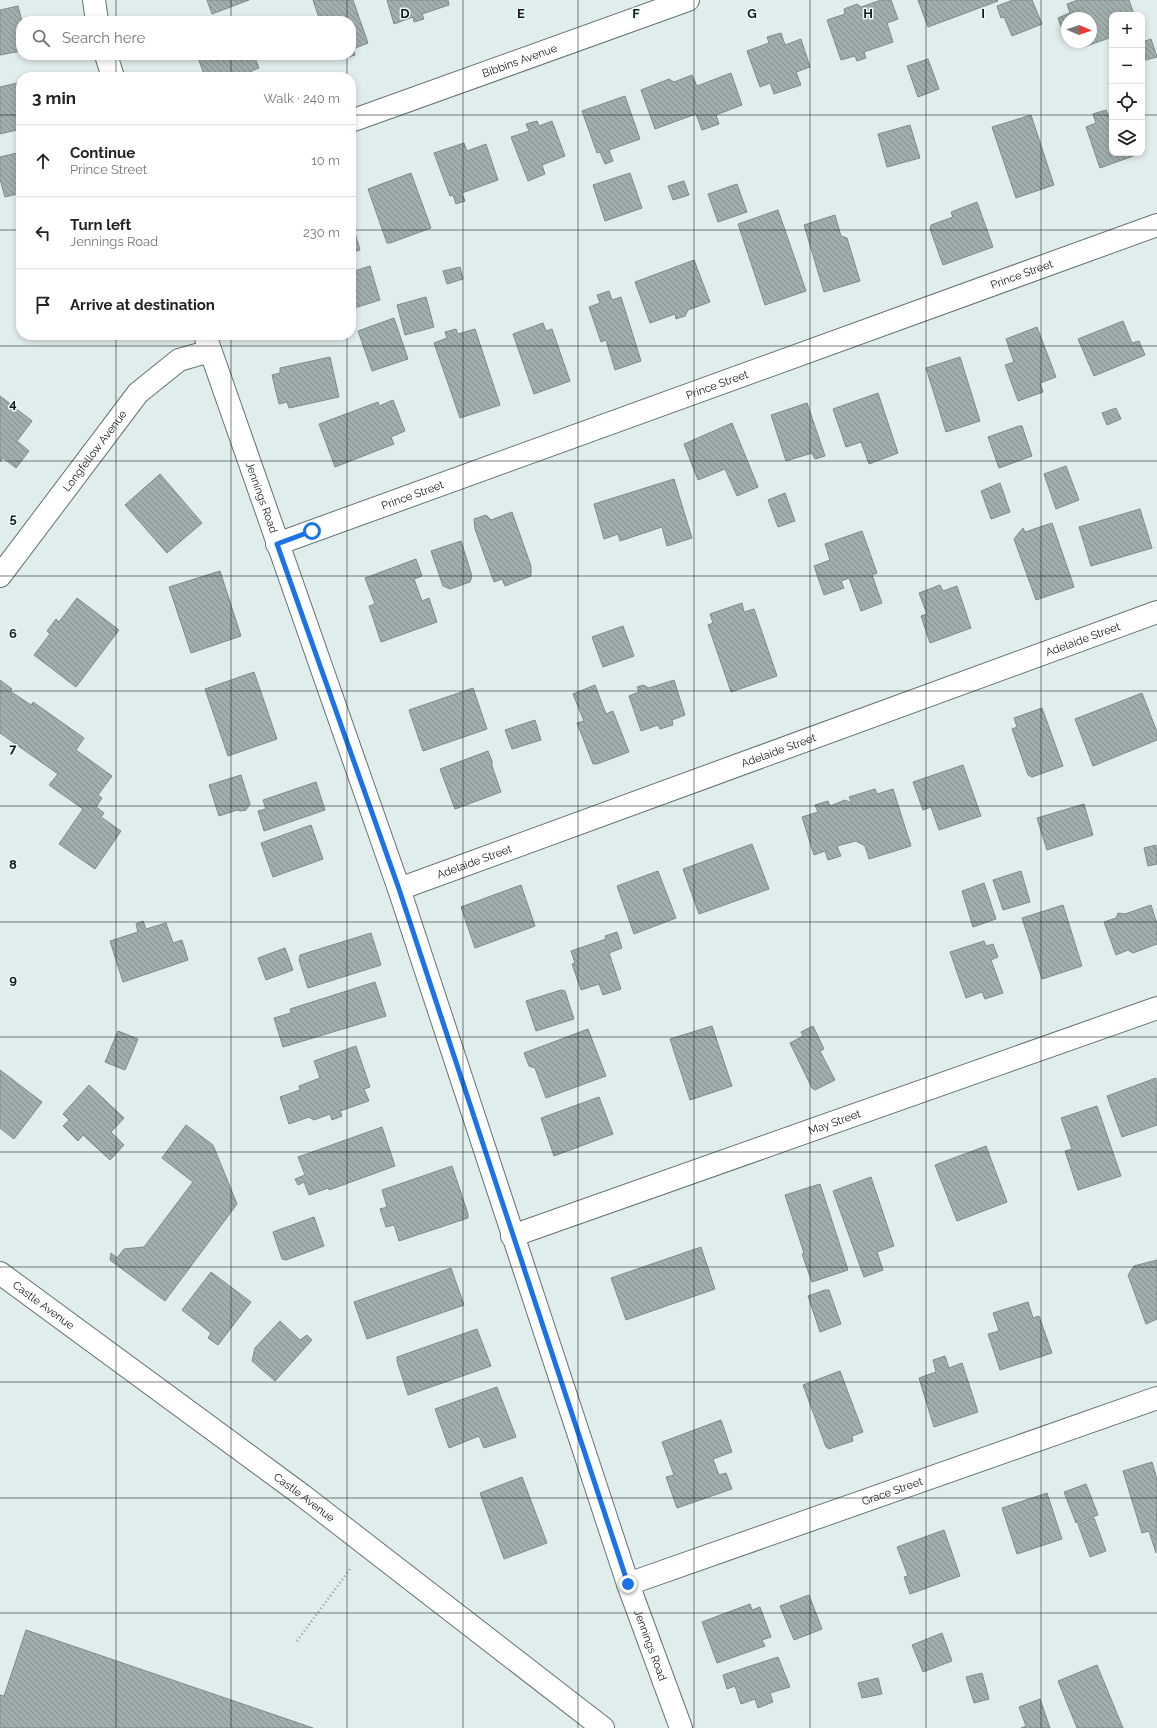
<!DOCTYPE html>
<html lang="en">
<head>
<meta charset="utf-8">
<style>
	:root { --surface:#fff; --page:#f2f2f2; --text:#222; --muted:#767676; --line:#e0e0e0 }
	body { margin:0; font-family:Raleway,sans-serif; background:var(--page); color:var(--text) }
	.controls { position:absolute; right:12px; top:12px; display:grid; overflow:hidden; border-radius:8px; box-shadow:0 2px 6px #0003 }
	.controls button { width:36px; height:36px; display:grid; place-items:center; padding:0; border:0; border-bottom:1px solid var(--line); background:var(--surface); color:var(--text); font:20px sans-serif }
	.compass { position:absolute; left:1061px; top:12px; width:36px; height:36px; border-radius:50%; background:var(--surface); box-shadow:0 2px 6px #0003; rotate:92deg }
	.stop { position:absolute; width:12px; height:12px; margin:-9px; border:3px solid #1a73e8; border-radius:50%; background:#fff }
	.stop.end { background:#1a73e8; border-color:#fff; box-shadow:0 1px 4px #0008 }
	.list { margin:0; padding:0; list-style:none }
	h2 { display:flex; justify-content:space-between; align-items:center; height:52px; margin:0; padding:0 16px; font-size:17px }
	h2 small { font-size:13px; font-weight:400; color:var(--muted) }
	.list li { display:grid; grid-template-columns:26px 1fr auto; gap:12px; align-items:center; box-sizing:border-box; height:72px; padding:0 16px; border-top:1px solid var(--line) }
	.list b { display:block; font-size:15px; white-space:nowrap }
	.list p { margin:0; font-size:13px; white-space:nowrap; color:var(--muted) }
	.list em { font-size:13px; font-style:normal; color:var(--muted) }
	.icon { flex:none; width:22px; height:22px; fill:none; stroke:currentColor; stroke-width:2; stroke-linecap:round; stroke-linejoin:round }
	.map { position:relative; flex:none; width:1157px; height:1728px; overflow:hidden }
	.search { position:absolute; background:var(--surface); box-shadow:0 2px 6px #0003; left:16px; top:16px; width:340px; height:44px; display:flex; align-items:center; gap:10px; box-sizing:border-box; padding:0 14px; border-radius:16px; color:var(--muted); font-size:15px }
	.panel { position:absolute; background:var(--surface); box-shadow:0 2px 6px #0003; left:16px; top:72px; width:340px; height:268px; border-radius:16px }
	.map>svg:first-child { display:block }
	.building { fill:url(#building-back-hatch); stroke:#7f8b8b }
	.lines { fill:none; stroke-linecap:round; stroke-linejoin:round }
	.street-casing { stroke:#677373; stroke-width:24 }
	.secondary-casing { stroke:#677373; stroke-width:24 }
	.path { stroke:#8f9999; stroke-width:2.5; stroke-dasharray:1 3; stroke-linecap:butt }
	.street { stroke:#fff; stroke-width:22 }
	.secondary { stroke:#fff; stroke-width:22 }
	.route { stroke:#1a73e8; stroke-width:5 }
	.grid { fill:none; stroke:#141919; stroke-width:1; stroke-opacity:0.55 }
	.labels { text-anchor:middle; stroke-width:3; stroke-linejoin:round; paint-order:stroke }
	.street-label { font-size:11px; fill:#141919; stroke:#ecfafa }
	.grid-label { font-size:13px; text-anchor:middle; font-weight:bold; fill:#141919; stroke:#ecfafa; stroke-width:3; stroke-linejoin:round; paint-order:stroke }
</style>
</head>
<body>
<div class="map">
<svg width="1157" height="1728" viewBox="0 0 1157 1728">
	<defs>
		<pattern id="building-back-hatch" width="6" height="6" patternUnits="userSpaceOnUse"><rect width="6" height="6" fill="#a1aeae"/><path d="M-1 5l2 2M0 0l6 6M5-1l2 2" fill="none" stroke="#828d8d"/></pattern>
	</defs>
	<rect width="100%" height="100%" fill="#dfedec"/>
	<g class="building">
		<path d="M207,0H249L212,14Z"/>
		<path d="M313,0H353L368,43L353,49L355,55L340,60L338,55H351V21H320Z"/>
		<path d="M387,0H448L449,5L422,14L424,19L414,22L413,17L394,24Z"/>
		<path d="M881,0H891L898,19L887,23L893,42L864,52L866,58L857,61L855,56L841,60L827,20L845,14L844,9L857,4L861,7Z"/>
		<path d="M918,0H997L998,1L928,27Z"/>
		<path d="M1013,0H1032L1042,24L1012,36L1004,17L1001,18L997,6Z"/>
		<path d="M1078,0H1129L1134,15H1112V37L1084,47L1082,42H1091V18H1067V42L1058,18L1070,13L1067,4Z"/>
		<path d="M18,6L22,21L21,51L0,55V10Z"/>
		<path d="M781,33L785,45L801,39L810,67L796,72L801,85L774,94L770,83L760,87L747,51L769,43L767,37Z"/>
		<path d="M1151,39L1157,57L1146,60L1142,42Z"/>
		<path d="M197,55H254L259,68L238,77H205Z"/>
		<path d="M325,55H337L326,59Z"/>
		<path d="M928,59L939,89L918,97L907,66Z"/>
		<path d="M731,73L742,105L716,115L719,124L702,130L696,114L655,129L641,90L669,79L674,82L692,75L697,86Z"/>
		<path d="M21,82V129L0,134V87Z"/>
		<path d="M625,96L640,139L609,150L613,161L605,164L600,152L597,153L582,111Z"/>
		<path d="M1106,110L1110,119L1112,118V153H1142V146L1144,152L1100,168L1086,127L1096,123L1093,114Z"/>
		<path d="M1031,115L1054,185L1016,198L992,127Z"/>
		<path d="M537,121L539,126L552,121L565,156L542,165L545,174L528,181L511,137L529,131L526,124Z"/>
		<path d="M910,125L920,158L887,167L878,134Z"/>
		<path d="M464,143L467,151L486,144L498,180L462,193L465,201L456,204L453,195L450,196L434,153Z"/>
		<path d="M21,152V193L5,197L0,179V157Z"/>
		<path d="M411,173L431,228L390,243H387L368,189Z"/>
		<path d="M630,173L642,208L605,221L593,185Z"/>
		<path d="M684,181L689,195L673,200L668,186Z"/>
		<path d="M737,184L747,212L718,222L708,194Z"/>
		<path d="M977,202L993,247L943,265L930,229L931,225L953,217L951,212Z"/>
		<path d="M778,210L806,291L765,305L738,224Z"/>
		<path d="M835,215L841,236L847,238L860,281L824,292L804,225Z"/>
		<path d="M351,219L360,250L351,253Z"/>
		<path d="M694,260L710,302L688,310L685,316L676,319L675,314L650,323L635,282Z"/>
		<path d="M370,266L380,300L351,309V272Z"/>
		<path d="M460,267L463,279L447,284L443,271Z"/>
		<path d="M609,291L612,300L621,297L641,361L615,370L606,340L601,342L589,307L600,303L597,295Z"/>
		<path d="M426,297L434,327L405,335L397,305Z"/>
		<path d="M394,318L408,359L372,371L358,331Z"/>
		<path d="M1123,321L1132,343L1139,341L1145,355L1094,376L1078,339Z"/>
		<path d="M543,323L546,331L552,329L570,381L534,394L513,334Z"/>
		<path d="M1037,327L1056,377L1040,383L1043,392L1018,401L1005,365L1014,362L1006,339Z"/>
		<path d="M456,329L458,334L475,329L500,405L460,418L434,343L447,338L445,332Z"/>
		<path d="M330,357L339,397L289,408L287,402L279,404L272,375L280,373V368Z"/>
		<path d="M960,357L980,421L946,432L926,368Z"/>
		<path d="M878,393L898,453L869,464L861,442L846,447L833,409Z"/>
		<path d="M0,396L32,421L17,441L29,451L16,468L3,458L0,462Z"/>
		<path d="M393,400L405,431L391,437L394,444L335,467L319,424L378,402L379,406Z"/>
		<path d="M807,403L825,456L815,459L812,453L786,461L771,415Z"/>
		<path d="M1116,408L1121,419L1107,425L1102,413Z"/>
		<path d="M732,423L758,487L737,496L725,469L698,480L684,444Z"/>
		<path d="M1019,426H1022L1032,456L999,468L988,437Z"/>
		<path d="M1066,466L1079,500L1056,509L1044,474Z"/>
		<path d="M160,474L202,523L167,553L125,505Z"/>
		<path d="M674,479L692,538L667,546L662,527L620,541L618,534L604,539L594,504Z"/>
		<path d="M1000,483L1010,512L991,519L981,491Z"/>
		<path d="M785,493L795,521L778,527L768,500Z"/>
		<path d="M1140,509L1152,548L1091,566L1079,527Z"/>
		<path d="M512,512L531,566V576L505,586L502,579L494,582L475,529L474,519L486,515L491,520Z"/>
		<path d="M1052,523L1074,587L1036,600L1014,539L1023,528L1025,532Z"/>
		<path d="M862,531L877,573L872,575L882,603L861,611L849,578L841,581L844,588L824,595L814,566L830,560L825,544Z"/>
		<path d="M461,541L472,576L470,582L450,589L443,586L431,551Z"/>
		<path d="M416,559L422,576L414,579L422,601L429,598L437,622L381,642L369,606L375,604L365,578Z"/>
		<path d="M220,571L241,636L191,653L169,587Z"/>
		<path d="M940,585L943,591L957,586L971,628L930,643L921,616L927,614L919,593Z"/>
		<path d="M77,598L119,630L76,687L34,655L50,634L47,631L56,619L59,622Z"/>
		<path d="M742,603L744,612L754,609L777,676L731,692L708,625L713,623L710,614Z"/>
		<path d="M623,626L634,656L603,667L592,637Z"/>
		<path d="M254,672L277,739L228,756L205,689Z"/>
		<path d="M0,680L12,689L10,691L31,705L33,702L84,738L76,750L112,776L98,795L102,798L96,807L104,813L101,817L121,831L95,869L59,844L83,809L49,785L58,774L0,733Z"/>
		<path d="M674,680L685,715L672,720L673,725L660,729L658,725L641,731L629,696L639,692L637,687L643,685L649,688Z"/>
		<path d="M595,685L606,714L613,711L629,752L597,764H593L577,723L584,721L573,694Z"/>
		<path d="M473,688L487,729L423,751L409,710Z"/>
		<path d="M1142,693L1157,732V740L1093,766L1075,719Z"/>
		<path d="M1042,708L1063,766L1032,777L1028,775L1012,729L1017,727L1014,718Z"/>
		<path d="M535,720L541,740L512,749L505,730Z"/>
		<path d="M488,751L492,761V766L501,792L455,809L440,769Z"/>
		<path d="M963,765L981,816L939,830L931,807L923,810L913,782Z"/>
		<path d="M241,775L250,804L246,810L241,811L237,810L219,816L209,785Z"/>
		<path d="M316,782L325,810L264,831L258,811L266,809L263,800Z"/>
		<path d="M875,789L877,794L893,789L911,846L869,859L865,846L856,841L837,846L841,856L828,860L825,851L814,855L802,817L818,812L815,805L828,801L830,806L845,800L852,803L849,797Z"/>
		<path d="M1084,804L1093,835L1047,850L1037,818Z"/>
		<path d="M311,825L323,859L273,877L261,843Z"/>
		<path d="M752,844L769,889L699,914L683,869Z"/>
		<path d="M1156,845L1157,864L1148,866L1144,848Z"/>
		<path d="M658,871L676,918L634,934L617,886Z"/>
		<path d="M1021,871L1030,902L1003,910L993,880Z"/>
		<path d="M984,883L996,919L973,927L962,891Z"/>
		<path d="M521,885L535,926L475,948L461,907Z"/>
		<path d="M1063,905L1082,966L1042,979L1022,918Z"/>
		<path d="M1151,905L1157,924V944L1133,953L1128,950L1116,955L1104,922L1116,918L1118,913L1125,914Z"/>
		<path d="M143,921L146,929L166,923L173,943L182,940L188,960L123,982L110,941L138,932L136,924Z"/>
		<path d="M617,932L622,948L609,953L621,989L603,995L599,984L581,990L572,964L575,963L571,951L606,939L605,936Z"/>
		<path d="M371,933L381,965L308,988L299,960L300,955Z"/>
		<path d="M984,941L986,946L993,944L998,957L991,960L1003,993L985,999L982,992L966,998L950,952Z"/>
		<path d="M285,948L293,970L266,980L258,958Z"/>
		<path d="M375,982L386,1016L283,1047L274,1018L291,1013L290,1009Z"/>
		<path d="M561,990L565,991L574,1019L536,1031L526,1001Z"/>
		<path d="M712,1026L732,1086L690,1100L670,1039Z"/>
		<path d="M813,1026L824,1049L820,1051L835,1080L815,1090L812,1088L790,1043L803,1036L801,1032Z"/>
		<path d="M588,1029L606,1076L546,1098L535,1068L529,1066L524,1053Z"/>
		<path d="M118,1031L138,1039L125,1070L105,1062Z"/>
		<path d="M356,1046L370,1087L364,1089L369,1101L340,1111L342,1116L332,1120L330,1114L314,1120L309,1117L289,1124L280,1097L300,1090L299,1086L320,1078L314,1061Z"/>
		<path d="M0,1070L42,1102L14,1139L0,1128Z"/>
		<path d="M1156,1078L1157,1125L1122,1137L1107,1096Z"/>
		<path d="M89,1085L124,1118L111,1132L124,1145L110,1160L83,1135L78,1141L63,1126L69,1120L63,1114Z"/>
		<path d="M599,1097L613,1134L554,1156L541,1118Z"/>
		<path d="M1097,1106L1121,1176L1078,1190L1065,1151L1072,1149L1061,1118Z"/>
		<path d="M186,1125L213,1145L237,1204L165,1301L110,1260L111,1253L117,1258L124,1249L144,1247L193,1182L162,1158Z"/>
		<path d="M382,1127L395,1166L329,1190L328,1188L309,1195L304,1182L298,1185L295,1179L305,1175L298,1157Z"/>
		<path d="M986,1146L1007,1202L957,1221L935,1165Z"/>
		<path d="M452,1166L468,1214V1218L399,1241L394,1225L386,1227L380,1209L387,1207L382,1190Z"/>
		<path d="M871,1177L894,1246L877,1252L883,1270L864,1277L833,1191Z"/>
		<path d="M820,1184L848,1270L812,1282L802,1254L804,1253L785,1195Z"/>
		<path d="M314,1217L324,1246L286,1260L282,1259L273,1232Z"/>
		<path d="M701,1247L715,1289L626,1320L611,1278Z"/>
		<path d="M1157,1260V1319L1146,1324L1128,1275L1134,1266Z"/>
		<path d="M451,1268L464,1305L367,1339L354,1302Z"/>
		<path d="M211,1272L251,1302L218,1345L208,1338L211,1333L182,1310Z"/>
		<path d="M825,1290H829L841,1324L820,1332L808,1296Z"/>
		<path d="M1028,1302L1033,1318L1039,1316L1052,1353L1000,1370L988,1334L999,1331L993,1313Z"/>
		<path d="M280,1321L300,1340L307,1335L312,1340L275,1381L252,1361L255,1348Z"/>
		<path d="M477,1329L491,1366L408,1395L397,1361V1357Z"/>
		<path d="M945,1356L949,1368L962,1363L978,1412L934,1427L919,1378L936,1372L933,1360Z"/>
		<path d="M840,1371L863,1432L852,1436L853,1441L829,1449L826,1447L803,1385Z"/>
		<path d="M497,1387L516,1437L484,1448L479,1436L449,1448L435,1409Z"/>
		<path d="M721,1420L732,1452L713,1459L719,1475L726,1473L732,1489L677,1508L666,1477L674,1475L662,1442Z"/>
		<path d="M1152,1462L1157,1479L1156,1553L1149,1531L1142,1533L1123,1471Z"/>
		<path d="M522,1477L547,1543L504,1559L480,1493Z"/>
		<path d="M1086,1484L1098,1515L1076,1523L1064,1492Z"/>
		<path d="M1047,1493L1062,1539L1017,1554L1002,1508Z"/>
		<path d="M1094,1518L1106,1551L1090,1557L1078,1524Z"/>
		<path d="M944,1530L960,1576L910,1594L904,1577L908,1576L897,1547Z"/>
		<path d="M809,1595L822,1629L794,1640L780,1606Z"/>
		<path d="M750,1604L752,1610L760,1607L771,1637L762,1640L765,1646L717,1663L702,1622Z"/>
		<path d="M26,1630L313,1728H0V1695L4,1696Z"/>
		<path d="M942,1633L952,1661L923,1672L912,1645Z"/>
		<path d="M778,1657L790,1687L770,1693L773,1702L758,1708L755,1699L741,1704L735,1686L727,1689L723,1675Z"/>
		<path d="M1097,1665L1123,1728H1077L1058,1681Z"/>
		<path d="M982,1673L989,1699L974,1703L966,1677Z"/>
		<path d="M878,1678L882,1694L862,1698L858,1683Z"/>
		<path d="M1040,1699L1050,1728H1021L1026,1726L1019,1707Z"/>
	</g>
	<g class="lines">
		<g class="street-casing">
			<g id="street">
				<path id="s1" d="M351,121L688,0"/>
				<path id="s2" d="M277,544L1157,225"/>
				<path id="s3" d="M0,576L138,393L179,360L210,351"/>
				<path id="s4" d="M399,889L1157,612"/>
				<path id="s5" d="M512,1236L1157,1008"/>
				<path id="s6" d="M0,1273L302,1495L603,1728"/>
				<path id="s7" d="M628,1584L1157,1398"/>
			</g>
		</g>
		<g class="secondary-casing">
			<g id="secondary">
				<path d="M94,0L97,21"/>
				<path d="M106,55L113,77"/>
				<path id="s8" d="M205,335L399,889L628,1584L681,1728"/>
			</g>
		</g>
		<path class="path" d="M297,1641L350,1569"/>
		<use href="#street" class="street"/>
		<use href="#secondary" class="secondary"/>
	</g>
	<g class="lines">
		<path class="route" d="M312,531L277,544L399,889L628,1584"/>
	</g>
	<path class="grid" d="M116,0V21M231,0V21M347,0V21M463,0V1728M578,0V1728M694,0V1728M810,0V1728M926,0V1728M1041,0V1728M116,55V77M231,55V77M347,55V77M0,115H21M351,115H1112M1142,115H1157M0,230H21M351,230H1157M116,335V1728M231,335V1728M347,335V1728M0,346H1157M0,461H1157M0,576H1157M0,691H1157M0,806H1157M0,922H1157M0,1037H1157M0,1152H1157M0,1267H1157M0,1382H1157M0,1498H1157M0,1613H1157"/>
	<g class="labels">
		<g class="street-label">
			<text dy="4" stroke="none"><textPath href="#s1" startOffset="179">Bibbins Avenue</textPath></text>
			<text dy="4" stroke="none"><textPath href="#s2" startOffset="792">Prince Street</textPath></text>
			<text dy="4" stroke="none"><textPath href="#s2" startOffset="468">Prince Street</textPath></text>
			<text dy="4" stroke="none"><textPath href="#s3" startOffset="157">Longfellow Avenue</textPath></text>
			<text dy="4" stroke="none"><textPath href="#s2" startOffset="144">Prince Street</textPath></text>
			<text dy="4" stroke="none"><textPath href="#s8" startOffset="172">Jennings Road</textPath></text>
			<text dy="4" stroke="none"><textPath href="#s4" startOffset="728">Adelaide Street</textPath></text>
			<text dy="4" stroke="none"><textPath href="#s4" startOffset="404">Adelaide Street</textPath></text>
			<text dy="4" stroke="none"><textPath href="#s4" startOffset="80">Adelaide Street</textPath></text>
			<text dy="4" stroke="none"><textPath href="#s5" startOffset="342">May Street</textPath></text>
			<text dy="4" stroke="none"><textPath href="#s6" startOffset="54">Castle Avenue</textPath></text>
			<text dy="4" stroke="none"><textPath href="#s7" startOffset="280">Grace Street</textPath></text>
			<text dy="4" stroke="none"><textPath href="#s6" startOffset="378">Castle Avenue</textPath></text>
			<text dy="4" stroke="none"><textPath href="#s8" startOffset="1384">Jennings Road</textPath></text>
		</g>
	</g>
	<g class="grid-label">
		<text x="405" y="18">D</text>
		<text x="521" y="18">E</text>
		<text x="636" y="18">F</text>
		<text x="752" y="18">G</text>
		<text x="868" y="18">H</text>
		<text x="983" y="18">I</text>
		<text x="13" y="408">4</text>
		<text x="13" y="523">5</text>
		<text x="13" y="638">6</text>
		<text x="13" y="753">7</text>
		<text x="13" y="869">8</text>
		<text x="13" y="984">9</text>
	</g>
</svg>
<div class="controls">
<button>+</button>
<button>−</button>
<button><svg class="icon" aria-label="locate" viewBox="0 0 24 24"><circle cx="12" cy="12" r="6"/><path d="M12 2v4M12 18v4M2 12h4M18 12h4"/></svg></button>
<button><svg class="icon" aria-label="layers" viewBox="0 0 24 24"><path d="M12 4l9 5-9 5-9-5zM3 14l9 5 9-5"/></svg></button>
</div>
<svg class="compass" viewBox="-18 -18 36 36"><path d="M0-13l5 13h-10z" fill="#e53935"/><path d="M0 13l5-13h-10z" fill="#767676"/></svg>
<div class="stop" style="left:312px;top:531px"></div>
<div class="stop end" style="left:628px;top:1584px"></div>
<div class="search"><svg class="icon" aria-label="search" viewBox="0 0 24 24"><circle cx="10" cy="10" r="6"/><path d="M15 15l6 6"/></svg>Search here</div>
<section class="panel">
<h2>3 min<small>Walk · 240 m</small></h2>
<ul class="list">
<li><svg class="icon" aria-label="ahead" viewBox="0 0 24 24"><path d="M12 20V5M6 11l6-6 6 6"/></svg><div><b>Continue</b><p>Prince Street</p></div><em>10 m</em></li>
<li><svg class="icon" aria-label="left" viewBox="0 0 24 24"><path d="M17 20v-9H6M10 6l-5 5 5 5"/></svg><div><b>Turn left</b><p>Jennings Road</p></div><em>230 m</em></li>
<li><svg class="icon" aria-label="arrive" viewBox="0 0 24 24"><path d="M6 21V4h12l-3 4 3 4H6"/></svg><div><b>Arrive at destination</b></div></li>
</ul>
</section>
</div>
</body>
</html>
